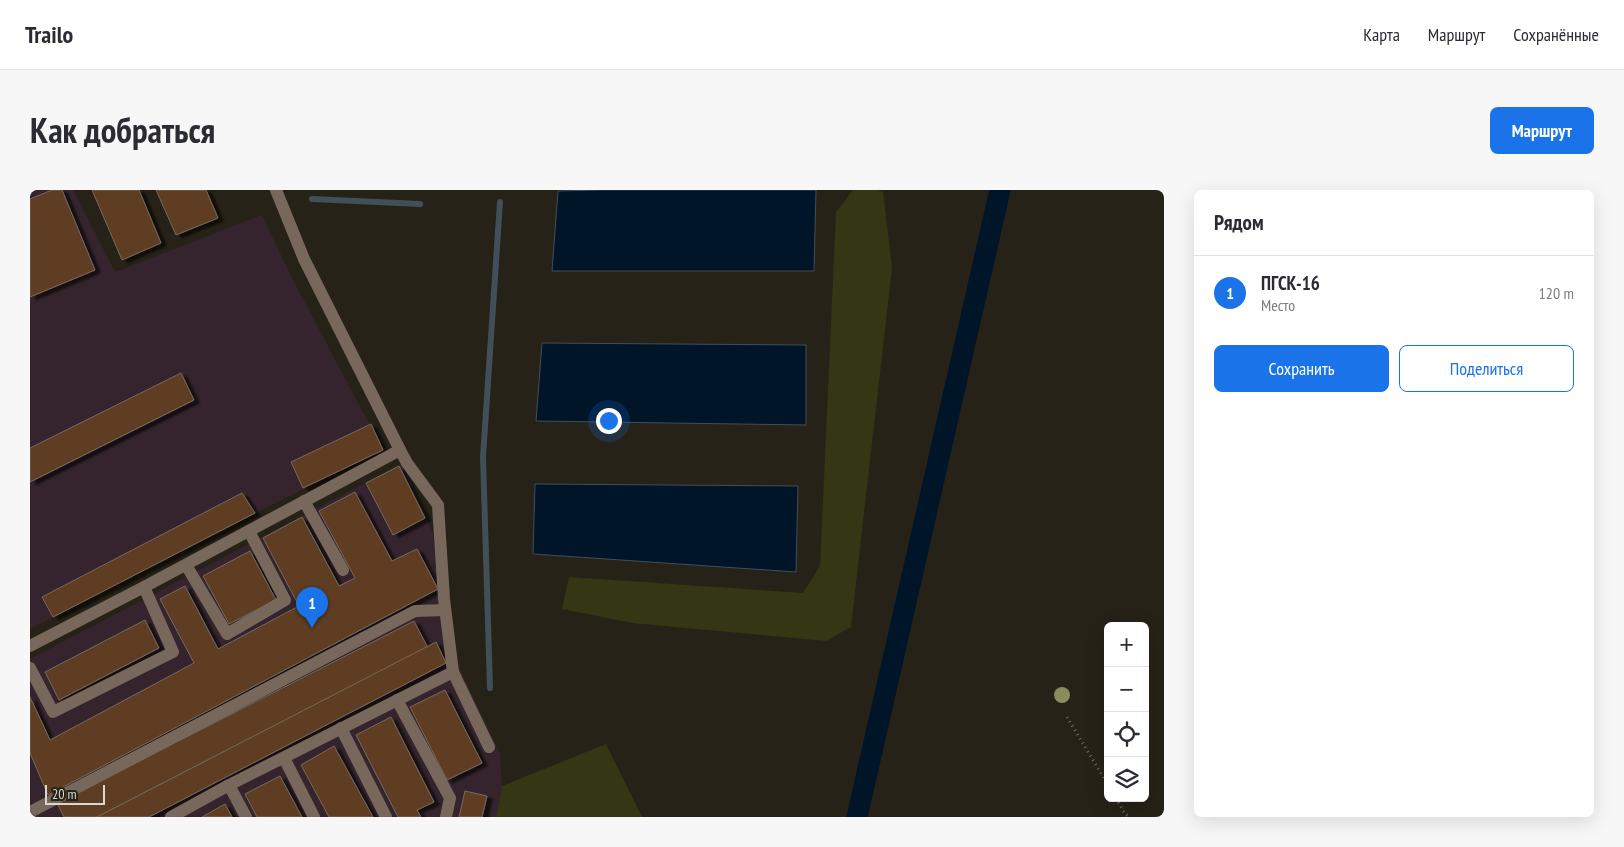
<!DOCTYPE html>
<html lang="ru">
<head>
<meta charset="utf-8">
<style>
	:root { --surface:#fff; --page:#f7f7f7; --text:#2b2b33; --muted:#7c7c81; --line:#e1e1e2; --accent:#1a73e8 }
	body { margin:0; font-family:"PT Sans Narrow",sans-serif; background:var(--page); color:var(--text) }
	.controls { position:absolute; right:15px; bottom:15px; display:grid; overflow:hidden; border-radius:8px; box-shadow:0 5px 20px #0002 }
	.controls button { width:45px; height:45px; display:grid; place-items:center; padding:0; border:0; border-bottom:1px solid var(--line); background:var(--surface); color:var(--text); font:25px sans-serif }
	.scale { position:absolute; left:15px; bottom:12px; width:60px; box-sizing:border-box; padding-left:5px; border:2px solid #d9d7cf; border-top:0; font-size:14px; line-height:18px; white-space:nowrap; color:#d9d7cf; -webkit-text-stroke:4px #262217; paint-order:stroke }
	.you { position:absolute; left:578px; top:230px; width:18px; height:18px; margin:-12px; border:4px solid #fff; border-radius:50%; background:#1a73e8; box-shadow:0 0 0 8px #1a73e833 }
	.badge { display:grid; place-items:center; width:32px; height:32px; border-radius:50%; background:var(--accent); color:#fff; font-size:16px; font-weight:700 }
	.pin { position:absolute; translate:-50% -41px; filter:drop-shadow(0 1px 2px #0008) }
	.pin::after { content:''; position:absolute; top:26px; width:18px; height:15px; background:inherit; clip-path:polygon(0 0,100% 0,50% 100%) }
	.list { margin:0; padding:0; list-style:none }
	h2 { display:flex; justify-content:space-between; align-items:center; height:65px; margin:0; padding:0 20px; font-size:21px }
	h2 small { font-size:16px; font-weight:400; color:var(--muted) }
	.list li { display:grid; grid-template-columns:32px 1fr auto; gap:15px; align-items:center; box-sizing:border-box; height:75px; padding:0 20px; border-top:1px solid var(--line) }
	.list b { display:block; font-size:19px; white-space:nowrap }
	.list p { margin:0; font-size:16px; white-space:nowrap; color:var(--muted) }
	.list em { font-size:16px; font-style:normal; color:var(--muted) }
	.actions { display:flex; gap:10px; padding:15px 20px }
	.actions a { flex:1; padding:11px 0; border:1px solid var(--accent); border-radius:8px; text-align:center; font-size:18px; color:var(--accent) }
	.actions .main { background:var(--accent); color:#fff }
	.icon { flex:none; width:28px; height:28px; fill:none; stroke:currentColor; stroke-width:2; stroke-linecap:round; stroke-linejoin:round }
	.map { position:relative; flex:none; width:1134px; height:627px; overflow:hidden; border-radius:8px }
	header { display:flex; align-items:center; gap:30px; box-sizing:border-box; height:70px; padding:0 25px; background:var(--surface); border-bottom:1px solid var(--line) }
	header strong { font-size:24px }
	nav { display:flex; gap:28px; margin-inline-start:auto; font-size:18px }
	.intro { display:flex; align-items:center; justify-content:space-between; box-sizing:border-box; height:120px; padding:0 30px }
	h1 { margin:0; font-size:35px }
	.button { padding:12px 22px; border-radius:8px; background:var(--accent); color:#fff; font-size:18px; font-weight:700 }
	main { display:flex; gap:30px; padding:0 30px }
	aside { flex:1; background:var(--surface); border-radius:8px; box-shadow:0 5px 20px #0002 }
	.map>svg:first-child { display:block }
	.industrial { fill:#35242d }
	.green { fill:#353613 }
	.water { fill:#001528; stroke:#414f5a }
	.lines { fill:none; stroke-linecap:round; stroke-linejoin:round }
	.stream { stroke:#414f5a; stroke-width:6 }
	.canal { stroke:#001528; stroke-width:21 }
	.building { fill:#5e3e20; stroke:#756a60; filter:url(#shadow) }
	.path { stroke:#706d63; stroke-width:3; stroke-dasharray:1 4; stroke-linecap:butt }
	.minor { stroke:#78685b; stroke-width:12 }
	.tree { fill:#8b8c5e }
</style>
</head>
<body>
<header>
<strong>Trailo</strong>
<nav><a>Карта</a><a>Маршрут</a><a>Сохранённые</a></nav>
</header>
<div class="intro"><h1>Как добраться</h1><a class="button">Маршрут</a></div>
<main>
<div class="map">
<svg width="1134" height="627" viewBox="0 0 1134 627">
	<defs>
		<filter id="shadow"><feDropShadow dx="5.5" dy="3" stdDeviation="1" flood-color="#0009"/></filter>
	</defs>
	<rect width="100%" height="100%" fill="#262217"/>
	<g class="industrial">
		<path d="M0,0H43L85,82L232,25L260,84L353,260L225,323L0,439Z"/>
		<path d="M373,273L403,344L415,448L470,563L472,596L466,627H0V469Z"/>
	</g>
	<g class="green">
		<path d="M823,0H847L853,2L862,78L821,437L796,451L602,433L532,419L539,387L773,403L790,376L806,22Z"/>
		<path d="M576,554L612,627H466L472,596Z"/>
	</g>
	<g class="water">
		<path d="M571,0H786L784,81H522L528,1Z"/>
		<path d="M512,153L776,155V235L506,231Z"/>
		<path d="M505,294L768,296L766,382L503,364Z"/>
	</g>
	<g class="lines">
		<g class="stream">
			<path d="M282,9L390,14"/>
			<path d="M460,498L453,267L470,12"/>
		</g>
		<path class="canal" d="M827,627L970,0"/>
	</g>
	<g class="building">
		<path d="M22,0H32L65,80L0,107V9Z"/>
		<path d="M62,0H109L131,53L92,70Z"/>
		<path d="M126,0H176L188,28L146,45Z"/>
		<path d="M151,183L164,210L0,292V258Z"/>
		<path d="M341,234L353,260L273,298L261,272Z"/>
		<path d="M369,276L395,328L363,345L336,293Z"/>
		<path d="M325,302L362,371L387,359L408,399L18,605L0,563V507L20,550L164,473L130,409L155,396L188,459L269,416L233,348L272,327L309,396L325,388L289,321Z"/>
		<path d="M212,303L225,323L23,427L12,407Z"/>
		<path d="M220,361L246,410L199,434L173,386Z"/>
		<path d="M115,430L129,458L29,510L15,482Z"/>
		<path d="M384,431L398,458L67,627H34L27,613Z"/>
		<path d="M406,452L416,473L119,627H67Z"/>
		<path d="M415,500L452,573L417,590L380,517Z"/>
		<path d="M361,527L404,612L387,620L391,627H368L326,545Z"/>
		<path d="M304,556L343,627H299L271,575Z"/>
		<path d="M250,586L272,627H227L215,604Z"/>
		<path d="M435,601L457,606L452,627H429Z"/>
		<path d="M195,614L202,627H172Z"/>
	</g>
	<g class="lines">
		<g class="path">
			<path d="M1037,527L1078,595"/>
			<path d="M1086,608L1095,624L1100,627"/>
		</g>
		<g class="minor">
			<path d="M274,311L313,380"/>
			<path d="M156,375L197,444L255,410L219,341"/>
			<path d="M0,456L114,397L370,260L274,69L246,0"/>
			<path d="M0,478L23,522L143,462L114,397"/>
			<path d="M423,482L459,557"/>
			<path d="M367,510L420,608L416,627"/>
			<path d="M311,538L356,627"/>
			<path d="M254,568L284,627"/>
			<path d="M4,620L385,421L415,420"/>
			<path d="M141,627L199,595"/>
			<path d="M216,627L199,595L423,482L414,409L408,315L377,273L370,260"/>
		</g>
	</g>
	<circle class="tree" cx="1032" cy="505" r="8"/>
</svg>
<div class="controls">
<button>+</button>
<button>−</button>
<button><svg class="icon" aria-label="locate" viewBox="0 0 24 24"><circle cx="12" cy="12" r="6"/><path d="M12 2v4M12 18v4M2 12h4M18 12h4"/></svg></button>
<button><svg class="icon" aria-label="layers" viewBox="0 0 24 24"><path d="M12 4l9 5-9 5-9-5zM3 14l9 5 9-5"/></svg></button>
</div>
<div class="scale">20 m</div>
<div class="you"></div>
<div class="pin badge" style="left:282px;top:438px">1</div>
</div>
<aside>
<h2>Рядом<small></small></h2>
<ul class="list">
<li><span class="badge">1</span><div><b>ПГСК-16</b><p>Место</p></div><em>120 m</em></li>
</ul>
<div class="actions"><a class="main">Сохранить</a><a>Поделиться</a></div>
</aside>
</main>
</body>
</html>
